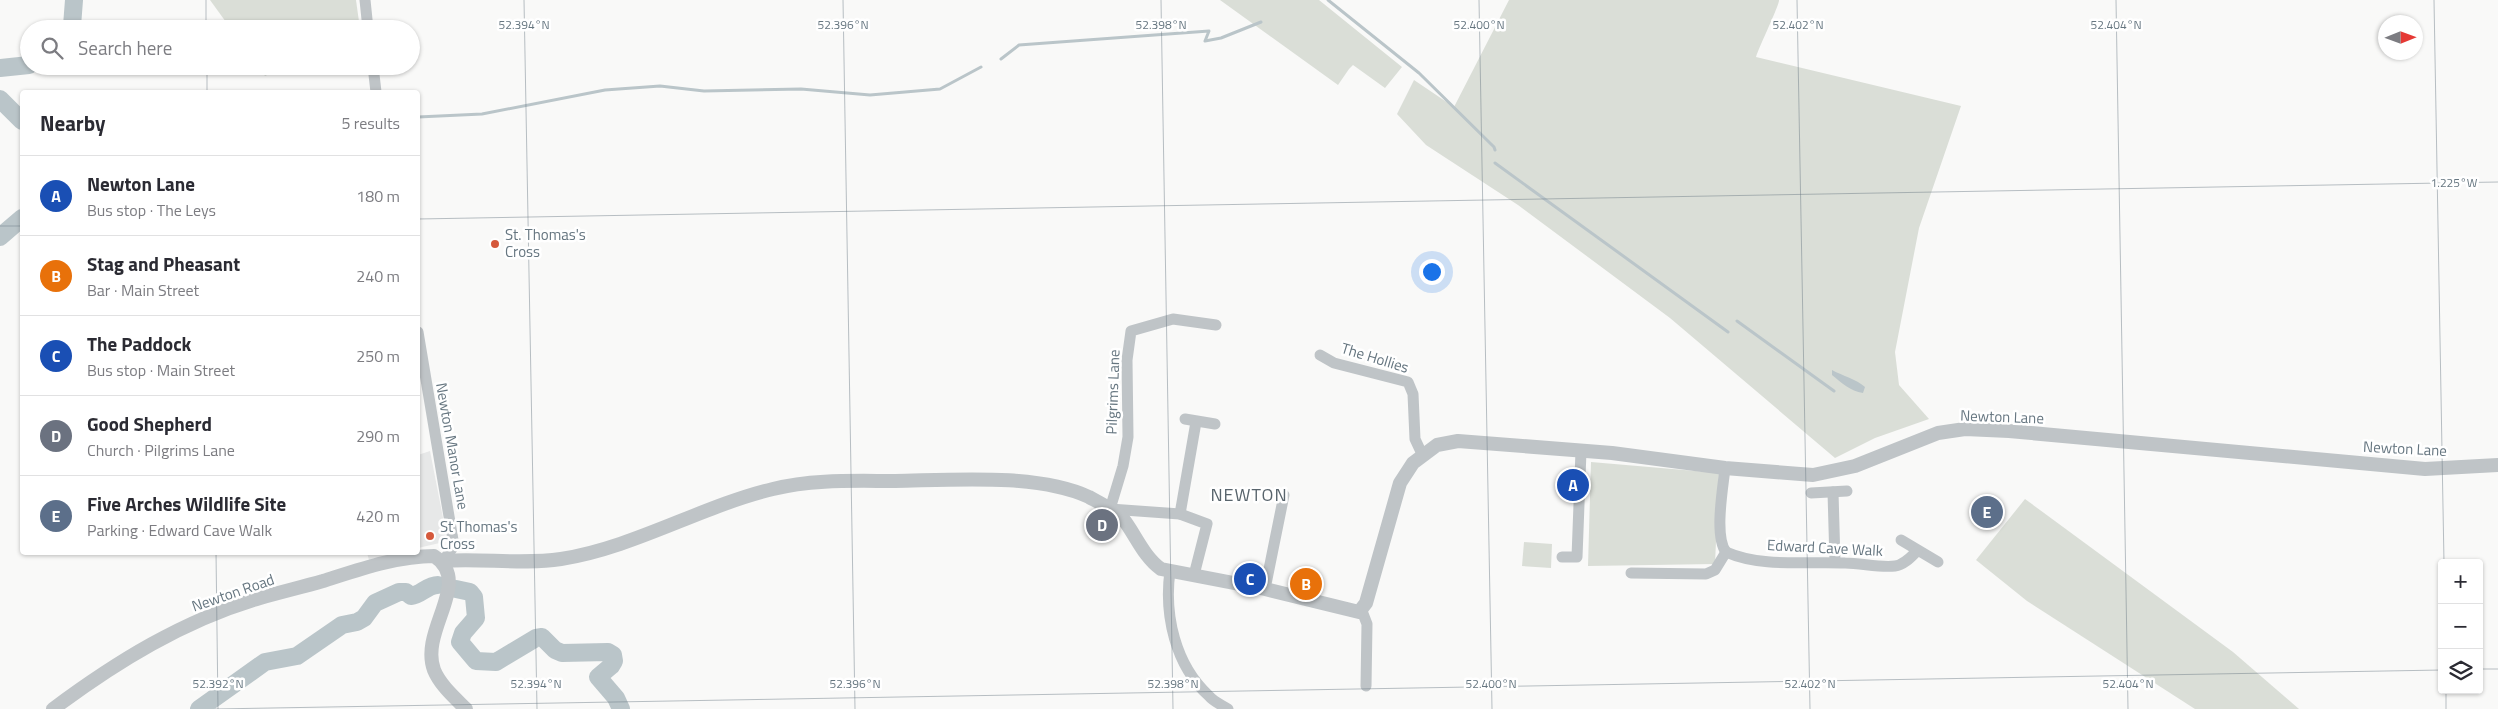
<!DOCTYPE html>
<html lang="en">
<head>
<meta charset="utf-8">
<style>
	:root { --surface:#fff; --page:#f7f7f7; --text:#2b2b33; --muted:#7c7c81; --line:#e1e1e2; --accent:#7c3aed }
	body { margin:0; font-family:"Titillium Web",sans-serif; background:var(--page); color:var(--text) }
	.controls { position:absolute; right:15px; bottom:15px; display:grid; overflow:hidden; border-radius:5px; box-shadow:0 1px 4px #0004 }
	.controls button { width:45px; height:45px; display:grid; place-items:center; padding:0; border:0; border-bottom:1px solid var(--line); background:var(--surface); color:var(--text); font:25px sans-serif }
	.compass { position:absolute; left:2378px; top:15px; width:45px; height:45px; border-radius:50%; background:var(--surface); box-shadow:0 1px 4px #0004; rotate:89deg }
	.you { position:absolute; left:1431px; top:271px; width:18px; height:18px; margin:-12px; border:4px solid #fff; border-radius:50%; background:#1a73e8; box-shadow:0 0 0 8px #1a73e833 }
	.badge { display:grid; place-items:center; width:32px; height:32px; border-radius:50%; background:var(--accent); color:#fff; font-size:16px; font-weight:700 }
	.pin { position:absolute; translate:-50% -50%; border:2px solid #fff; box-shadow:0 1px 5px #0006 }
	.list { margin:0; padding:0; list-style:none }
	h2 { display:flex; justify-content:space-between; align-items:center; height:65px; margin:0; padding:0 20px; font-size:21px }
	h2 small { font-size:16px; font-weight:400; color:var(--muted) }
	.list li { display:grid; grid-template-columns:32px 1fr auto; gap:15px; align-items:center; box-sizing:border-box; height:80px; padding:0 20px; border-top:1px solid var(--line) }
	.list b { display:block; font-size:19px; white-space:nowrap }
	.list p { margin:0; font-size:16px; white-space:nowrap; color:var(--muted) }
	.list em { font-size:16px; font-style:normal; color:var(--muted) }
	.icon { flex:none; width:28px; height:28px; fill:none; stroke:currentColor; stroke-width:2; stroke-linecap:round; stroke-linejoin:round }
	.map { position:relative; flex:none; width:2498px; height:709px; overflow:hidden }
	.search { position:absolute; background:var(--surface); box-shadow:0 1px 4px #0004; left:20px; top:20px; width:400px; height:55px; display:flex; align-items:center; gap:12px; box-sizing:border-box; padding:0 18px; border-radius:28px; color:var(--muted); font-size:19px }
	.panel { position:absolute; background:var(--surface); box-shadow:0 1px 4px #0004; left:20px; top:90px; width:400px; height:465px; border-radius:5px }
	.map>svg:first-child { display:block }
	.built { fill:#e7e8e8 }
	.green { fill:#daded7 }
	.water { fill:#bac5c9 }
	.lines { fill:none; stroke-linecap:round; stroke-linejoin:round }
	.stream { stroke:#bac5c9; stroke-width:3 }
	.river { stroke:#bac5c9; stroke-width:18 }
	.minor { stroke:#bfc4c7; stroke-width:11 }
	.tertiary { stroke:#bfc4c7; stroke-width:14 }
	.ticks { fill:none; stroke:#667680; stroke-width:1; stroke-opacity:0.45 }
	.poi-dot { fill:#d5593c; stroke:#fff; stroke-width:2 }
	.labels { text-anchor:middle; stroke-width:5; stroke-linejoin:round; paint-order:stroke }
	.poi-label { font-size:15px; fill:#667680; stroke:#fff; text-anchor:start }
	.street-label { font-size:15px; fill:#667680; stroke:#fff }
	.quarter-label { font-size:18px; letter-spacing:1px; fill:#58646c; stroke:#fff }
	.ticks-label { font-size:12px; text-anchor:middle; fill:#667680; stroke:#fff; stroke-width:5; stroke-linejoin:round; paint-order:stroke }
</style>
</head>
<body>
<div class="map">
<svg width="2498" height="709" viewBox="0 0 2498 709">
	<rect width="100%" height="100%" fill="#f9f9f8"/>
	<g class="built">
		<path d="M430,451L446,533L444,542L418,548V455Z"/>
		<path d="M367,553H398L369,560Z"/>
	</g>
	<g class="green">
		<path d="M210,0H356L360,29H231Z"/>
		<path d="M1220,0H1319L1402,67L1385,88L1353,65L1349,69L1338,85Z"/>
		<path d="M1509,0H1779C1780,4 1759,47 1756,57L1961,106L1919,228L1895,352L1899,385L1929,419L1875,438L1835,458L1670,318L1518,205L1426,145L1397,114L1414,80L1454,107Z"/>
		<path d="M258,66H286L265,76Z"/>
		<path d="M1591,462L1719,473L1715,564L1588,566Z"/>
		<path d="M2025,499L2233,652L2299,709H2195L2027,601L1976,560Z"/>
		<path d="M1524,542L1552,544L1551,568L1522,566Z"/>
	</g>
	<path class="water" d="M1832,370C1843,376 1856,379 1865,387L1863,393C1850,391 1842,383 1832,375Z"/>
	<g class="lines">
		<g class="stream">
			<path d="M1328,0L1419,73L1494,147L1495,150"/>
			<path d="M1001,59L1019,45L1209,31L1205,41L1221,38L1261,22"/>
			<path d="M418,117L482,114L605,90L660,86L704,91L801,89L870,95L940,89L981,67"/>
			<path d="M1495,163L1728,332"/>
			<path d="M1737,321L1834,391"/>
		</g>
		<g class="river">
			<path d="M70,29L72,26L74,0"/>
			<path d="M0,68L29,65"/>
			<path d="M0,99L22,121"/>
			<path d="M0,237L22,218"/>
			<path d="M456,589L470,592L474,597L476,618L463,633L460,642L476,661L496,662L536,638L542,637L555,650L562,653L608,652L613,655L614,661L611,666L598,677L616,698L621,709"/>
			<path d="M199,709L265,662L297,656L342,625L357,622L364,618L375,603L399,592H406L411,596C421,595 427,585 438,585"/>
		</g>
		<g class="minor">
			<path d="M365,0L368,29"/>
			<path d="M373,66L376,92"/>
			<path d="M418,332L454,546L443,561"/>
			<path d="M1320,355L1334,363L1408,382L1413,394L1415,439L1422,454"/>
			<path d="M1185,419L1215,424"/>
			<path d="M1725,468C1723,488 1714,536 1726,552"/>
			<path d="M1833,492L1835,562"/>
			<path d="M1811,493L1847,491"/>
			<path d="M1180,514L1196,422"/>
			<path d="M1901,540L1938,562"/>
			<path d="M1726,552C1762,568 1807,561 1845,563C1861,563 1880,568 1895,566C1904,565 1911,557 1917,551"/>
			<path d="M1562,557H1577L1581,451"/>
			<path d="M1170,571C1164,615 1175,665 1209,696C1214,702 1222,705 1228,709"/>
			<path d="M1631,573L1706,574L1715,570L1726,552"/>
			<path d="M1194,575L1207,524L1180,514L1110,509L1123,466L1128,437L1127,360L1131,331L1173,319L1216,325"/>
			<path d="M1265,589L1284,495"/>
			<path d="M1362,611L1367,624L1366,686"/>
		</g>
		<g class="tertiary">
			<path d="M443,561C482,558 522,565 561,559C633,548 702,506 773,489C812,479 854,481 895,481C952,480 1037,473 1089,497C1100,503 1115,510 1124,520C1136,536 1144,557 1161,569L1265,589L1359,612L1366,603L1400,483L1413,463L1437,445L1458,441L1612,453L1725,468L1813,475L1855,466L1938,433L1965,429L2009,431L2425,469L2498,465"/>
			<path d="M53,709C116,662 184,620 260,598C281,592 302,587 323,581C358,570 397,556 434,556C474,582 419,630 434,670C440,685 455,698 466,709"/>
		</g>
	</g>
	<path class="ticks" d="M206,0V29M524,0L537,709M843,0L855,709M1161,0L1173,709M1479,0L1492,709M1797,0L1810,709M2116,0L2128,709M2434,0L2444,563M207,66V92M418,219L2498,182M0,226H22M216,552L218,709M2479,669H2498M2446,690V709M215,709L2442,670"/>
	<g class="poi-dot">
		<circle cx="495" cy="244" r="5"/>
		<circle cx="430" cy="536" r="5"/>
	</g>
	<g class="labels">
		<g class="poi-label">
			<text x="505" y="240">St. Thomas's<tspan x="505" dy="17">Cross</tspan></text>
			<text x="440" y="532">St Thomas's<tspan x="440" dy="17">Cross</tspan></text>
		</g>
		<g class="street-label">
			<text transform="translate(1375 358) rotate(17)" y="5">The Hollies</text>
			<text transform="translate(1113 392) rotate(-88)" y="5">Pilgrims Lane</text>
			<text transform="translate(2002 417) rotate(2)" y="5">Newton Lane</text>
			<text transform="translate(452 446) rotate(80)" y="5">Newton Manor Lane</text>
			<text transform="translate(2405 449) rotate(3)" y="5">Newton Lane</text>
			<text transform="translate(1825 548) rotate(3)" y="5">Edward Cave Walk</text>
			<text transform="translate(233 593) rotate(-19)" y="5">Newton Road</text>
		</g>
		<g class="quarter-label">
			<text x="1249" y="501">NEWTON</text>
		</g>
	</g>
	<g class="ticks-label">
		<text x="524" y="29">52.394°N</text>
		<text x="843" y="29">52.396°N</text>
		<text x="1161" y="29">52.398°N</text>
		<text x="1479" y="29">52.400°N</text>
		<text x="1798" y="29">52.402°N</text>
		<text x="2116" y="29">52.404°N</text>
		<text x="2454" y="187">1.225°W</text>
		<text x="218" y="688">52.392°N</text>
		<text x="536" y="688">52.394°N</text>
		<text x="855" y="688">52.396°N</text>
		<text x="1173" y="688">52.398°N</text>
		<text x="1491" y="688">52.400°N</text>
		<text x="1810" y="688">52.402°N</text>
		<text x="2128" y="688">52.404°N</text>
	</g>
</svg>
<div class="controls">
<button>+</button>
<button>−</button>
<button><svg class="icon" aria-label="layers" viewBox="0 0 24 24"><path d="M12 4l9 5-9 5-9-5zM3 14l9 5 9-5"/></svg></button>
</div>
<svg class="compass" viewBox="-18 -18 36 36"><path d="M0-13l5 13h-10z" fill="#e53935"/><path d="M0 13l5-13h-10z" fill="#7c7c81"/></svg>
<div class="you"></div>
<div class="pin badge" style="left:1573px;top:485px;background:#1a4fb4">A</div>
<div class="pin badge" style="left:1306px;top:584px;background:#e8710a">B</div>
<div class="pin badge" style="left:1250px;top:579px;background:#1a4fb4">C</div>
<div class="pin badge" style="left:1102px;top:525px;background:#6b7280">D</div>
<div class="pin badge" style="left:1987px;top:512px;background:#5c6f8a">E</div>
<div class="search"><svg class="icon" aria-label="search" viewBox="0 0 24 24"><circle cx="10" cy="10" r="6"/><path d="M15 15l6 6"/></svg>Search here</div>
<section class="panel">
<h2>Nearby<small>5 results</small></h2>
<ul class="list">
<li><span class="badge" style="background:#1a4fb4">A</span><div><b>Newton Lane</b><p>Bus stop · The Leys</p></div><em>180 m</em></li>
<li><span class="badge" style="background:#e8710a">B</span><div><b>Stag and Pheasant</b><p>Bar · Main Street</p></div><em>240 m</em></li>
<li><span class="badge" style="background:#1a4fb4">C</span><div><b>The Paddock</b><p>Bus stop · Main Street</p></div><em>250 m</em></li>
<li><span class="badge" style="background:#6b7280">D</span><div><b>Good Shepherd</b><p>Church · Pilgrims Lane</p></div><em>290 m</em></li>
<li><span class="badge" style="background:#5c6f8a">E</span><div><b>Five Arches Wildlife Site</b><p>Parking · Edward Cave Walk</p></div><em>420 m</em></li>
</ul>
</section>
</div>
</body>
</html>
